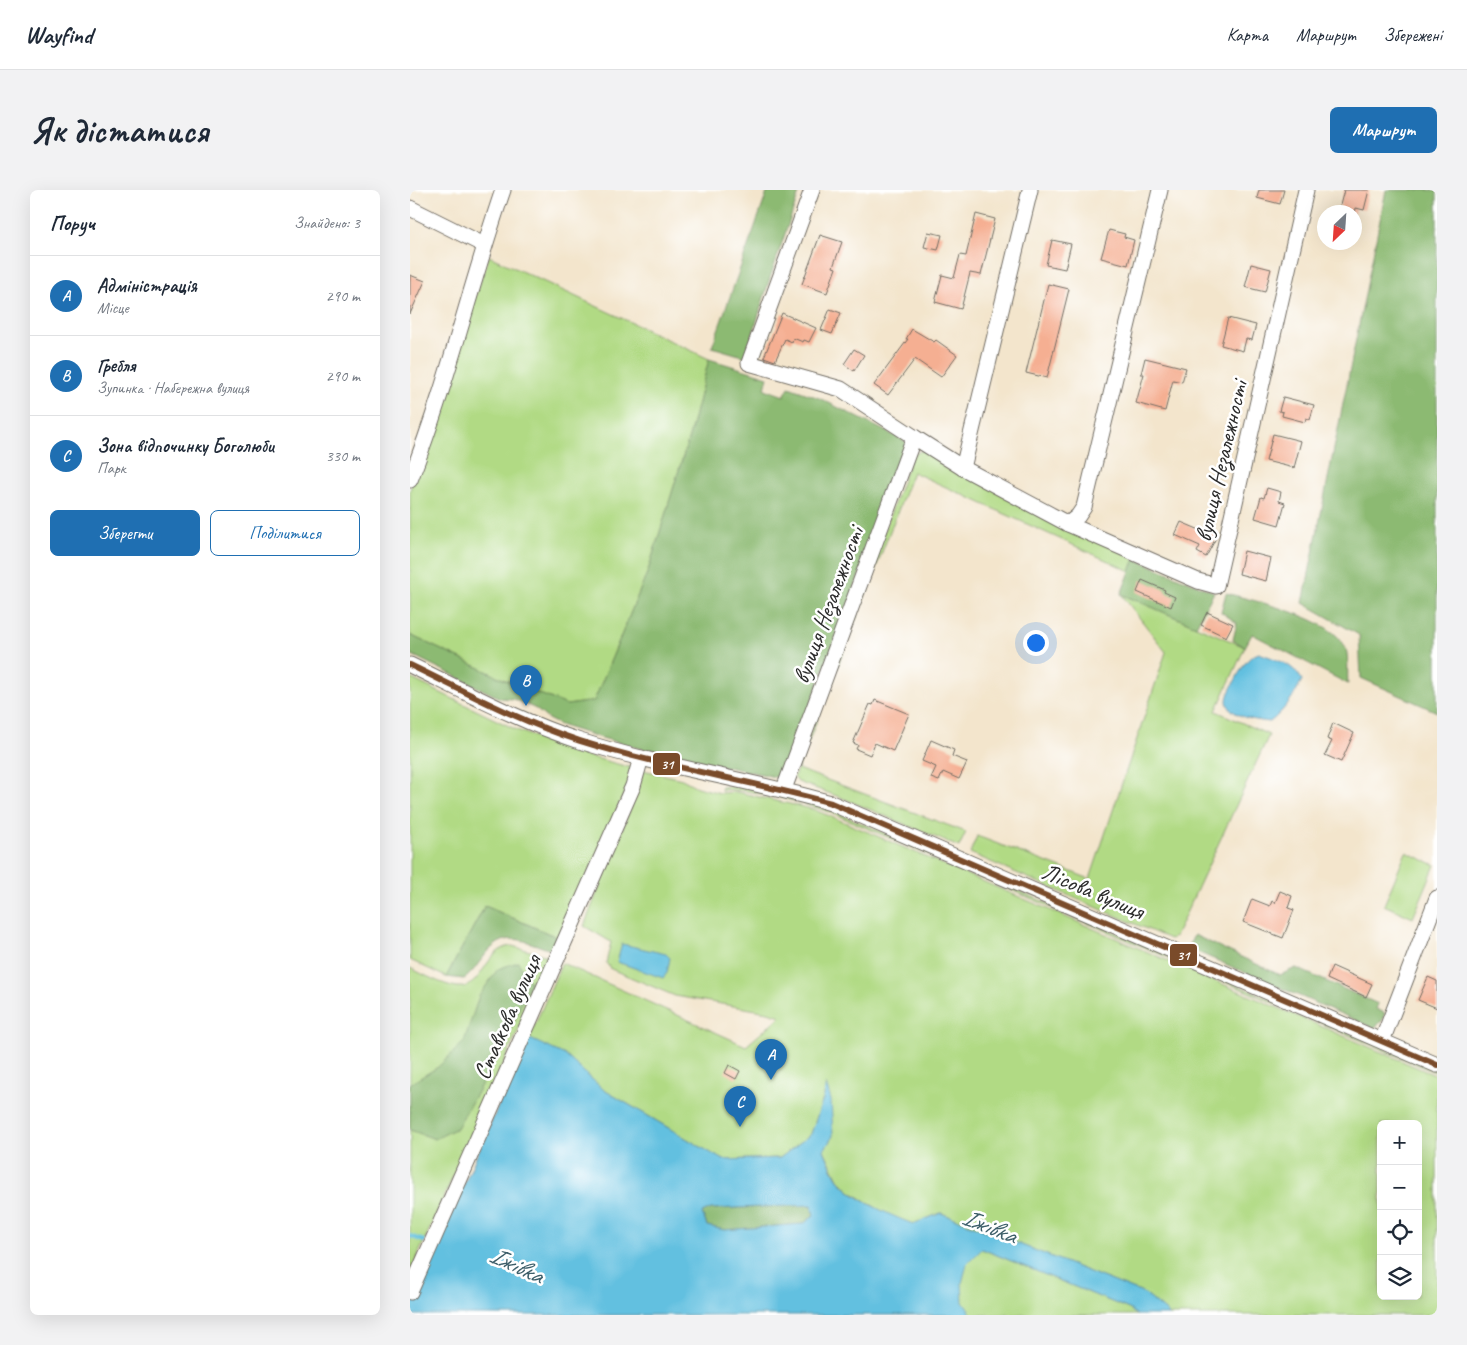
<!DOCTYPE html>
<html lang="uk">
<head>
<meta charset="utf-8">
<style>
	:root { --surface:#fff; --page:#f2f2f3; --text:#1f2937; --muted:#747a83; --line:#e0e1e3; --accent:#1f6fb2 }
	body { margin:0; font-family:Caveat,sans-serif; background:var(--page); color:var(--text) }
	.controls { position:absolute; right:15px; bottom:15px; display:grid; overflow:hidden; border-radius:8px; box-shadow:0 5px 20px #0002 }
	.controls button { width:45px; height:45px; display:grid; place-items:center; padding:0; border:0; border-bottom:1px solid var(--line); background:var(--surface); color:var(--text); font:25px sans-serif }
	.compass { position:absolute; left:907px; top:15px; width:45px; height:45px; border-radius:50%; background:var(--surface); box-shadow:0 5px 20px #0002; rotate:205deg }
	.you { position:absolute; left:625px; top:452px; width:18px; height:18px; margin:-12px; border:4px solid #fff; border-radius:50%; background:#1a73e8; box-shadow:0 0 0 8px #1a73e833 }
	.badge { display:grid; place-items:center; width:32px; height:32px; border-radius:50%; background:var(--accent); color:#fff; font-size:16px; font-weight:700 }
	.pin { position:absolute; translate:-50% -41px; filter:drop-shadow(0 1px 2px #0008) }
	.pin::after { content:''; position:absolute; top:26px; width:18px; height:15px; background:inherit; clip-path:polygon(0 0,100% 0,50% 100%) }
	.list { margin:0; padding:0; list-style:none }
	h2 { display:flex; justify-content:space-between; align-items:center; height:65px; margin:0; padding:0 20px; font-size:21px }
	h2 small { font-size:16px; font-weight:400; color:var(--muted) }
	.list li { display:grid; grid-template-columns:32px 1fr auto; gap:15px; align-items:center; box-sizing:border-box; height:80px; padding:0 20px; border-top:1px solid var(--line) }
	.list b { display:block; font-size:19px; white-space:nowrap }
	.list p { margin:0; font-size:16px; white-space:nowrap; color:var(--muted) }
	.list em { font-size:16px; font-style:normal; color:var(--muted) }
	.actions { display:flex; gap:10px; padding:15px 20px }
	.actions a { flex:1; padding:11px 0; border:1px solid var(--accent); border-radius:8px; text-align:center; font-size:18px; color:var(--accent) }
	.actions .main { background:var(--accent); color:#fff }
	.icon { flex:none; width:28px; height:28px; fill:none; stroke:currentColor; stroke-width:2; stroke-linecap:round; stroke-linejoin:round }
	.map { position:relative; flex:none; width:1027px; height:1125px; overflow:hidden; border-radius:8px }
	header { display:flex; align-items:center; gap:30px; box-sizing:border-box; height:70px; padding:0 25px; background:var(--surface); border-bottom:1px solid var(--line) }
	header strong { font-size:24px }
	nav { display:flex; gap:28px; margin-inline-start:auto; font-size:18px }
	.intro { display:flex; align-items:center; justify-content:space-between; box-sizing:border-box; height:120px; padding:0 30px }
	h1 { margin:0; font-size:35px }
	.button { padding:12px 22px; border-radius:8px; background:var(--accent); color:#fff; font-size:18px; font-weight:700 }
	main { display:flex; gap:30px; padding:0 30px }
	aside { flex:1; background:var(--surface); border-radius:8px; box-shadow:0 5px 20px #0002 }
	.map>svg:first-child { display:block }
	.green { fill:#b1da84; stroke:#6e8258; fill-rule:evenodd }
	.forest { fill:#8cba72; stroke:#5c724e }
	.water { fill:#62c0e0; stroke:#467686; fill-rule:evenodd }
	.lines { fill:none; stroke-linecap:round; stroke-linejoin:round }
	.stream { stroke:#62c0e0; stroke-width:4 }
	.building { fill:#f5af92 }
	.minor-casing { stroke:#716c63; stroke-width:17 }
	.minor { stroke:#fff; stroke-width:15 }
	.bus-1-casing { stroke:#fff; stroke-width:10 }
	.bus-1 { stroke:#7a4b2a; stroke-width:6 }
	.labels { text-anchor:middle; stroke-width:5; stroke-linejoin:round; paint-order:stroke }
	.street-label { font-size:24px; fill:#2b2b2b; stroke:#fff }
	.water-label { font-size:25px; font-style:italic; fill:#3e5f6a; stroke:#fff }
	.line-badge { stroke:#fff; stroke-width:2 }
	.badge-label { font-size:14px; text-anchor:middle; font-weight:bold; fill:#fff }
</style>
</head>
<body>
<header>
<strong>Wayfind</strong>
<nav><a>Карта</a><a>Маршрут</a><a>Збережені</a></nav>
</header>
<div class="intro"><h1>Як дістатися</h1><a class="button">Маршрут</a></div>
<main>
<aside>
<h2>Поруч<small>Знайдено: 3</small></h2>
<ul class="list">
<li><span class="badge">A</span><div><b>Адміністрація</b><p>Місце</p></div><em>290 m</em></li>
<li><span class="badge">B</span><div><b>Гребля</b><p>Зупинка · Набережна вулиця</p></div><em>290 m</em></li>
<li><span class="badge">C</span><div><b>Зона відпочинку Боголюби</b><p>Парк</p></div><em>330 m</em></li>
</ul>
<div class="actions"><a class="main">Зберегти</a><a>Поділитися</a></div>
</aside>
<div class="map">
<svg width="1027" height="1125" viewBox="0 0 1027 1125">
	<rect width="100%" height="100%" fill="#fff"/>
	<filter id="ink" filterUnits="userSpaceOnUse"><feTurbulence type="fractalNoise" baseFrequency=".02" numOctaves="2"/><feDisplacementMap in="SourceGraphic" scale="10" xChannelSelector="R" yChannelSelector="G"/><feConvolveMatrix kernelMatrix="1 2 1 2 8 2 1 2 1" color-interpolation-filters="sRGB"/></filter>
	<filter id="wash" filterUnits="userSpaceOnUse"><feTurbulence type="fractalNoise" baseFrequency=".0096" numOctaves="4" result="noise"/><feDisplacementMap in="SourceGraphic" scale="20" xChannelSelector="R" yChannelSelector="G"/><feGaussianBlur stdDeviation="1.12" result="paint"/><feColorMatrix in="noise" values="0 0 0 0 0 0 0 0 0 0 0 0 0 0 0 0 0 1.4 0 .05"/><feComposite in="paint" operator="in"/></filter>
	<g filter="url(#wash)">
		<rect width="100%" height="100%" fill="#f3e5cc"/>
		<g class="green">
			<path d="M79,66L299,169L280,244L238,381L184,511L157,515L93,489L0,445V300Z"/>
			<path d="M513,260L725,369L720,381L503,282L388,579L556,642L549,657L435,609L388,592L384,587L502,265Z"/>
			<path d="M711,404L835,457L806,521L859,545L765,747L760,749L560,663L567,646L680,689L756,462Z"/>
			<path d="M0,488L107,540L167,563L222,578L218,595L149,748L75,716L36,787L0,770Z"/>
			<path d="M233,580L272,589L287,597L310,603L327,602L402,619L432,631L1027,886V1125H760L735,1104L531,1023L503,1034L478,1025L441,1002L428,989L414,960L416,895L414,906L401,944L370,968L313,970L194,900L155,865L0,1125V1118L152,773L336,856L371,826L358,822L265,806L201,779L196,773L201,752L174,736L230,594ZM971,934H1008V1106H971Z"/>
			<path d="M328,595L410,615L1027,881V883L424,624C394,613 343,598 311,600L312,597Z"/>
			<path d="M996,662L1025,675L1003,728L974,715Z"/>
			<path d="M102,756L141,767L0,1083V778C15,785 30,794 47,797C74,800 73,759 102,756Z"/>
			<path d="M572,1059L719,1119L727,1125H518L526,1066Z"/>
		</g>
		<g class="forest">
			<path d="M358,0H390L358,94L336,167L302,157Z"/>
			<path d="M976,0H1027V522L951,488L949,445L893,413Z"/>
			<path d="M299,169L358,187L355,199L374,206L379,197L409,208L499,253L374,585L371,584L370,588L228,558L185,546L150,535L138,529L126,519L104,509L90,508L0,464V445L93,489L157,515L184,511L238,381L280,244Z"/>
			<path d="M725,369L804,402L786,436L711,404Z"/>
			<path d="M816,403C844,411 926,428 936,459C939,469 937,483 938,494L842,444L835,457L823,450L827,433L811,422Z"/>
			<path d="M75,716L149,748L144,761C112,751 95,737 72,769C66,776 62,784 54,789L36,787Z"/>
			<path d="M784,745L870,785L886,778L968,814L966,819L975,823L972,831L964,838L778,758Z"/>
			<path d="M108,772L120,792L99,845L47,938L25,949L0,940V894L28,877L54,852L69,806L88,779Z"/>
			<path d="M403,1015L404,1026L393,1034L314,1040L297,1036L292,1023L301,1019Z"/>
		</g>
		<g class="water">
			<path d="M849,463C865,469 884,474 892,490C884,506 875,520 860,532C849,531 818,527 817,511C817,503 825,492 828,485C834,475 837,467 849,463Z"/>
			<path d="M212,754L256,764L260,768L257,783L253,788L207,772Z"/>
			<path d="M118,848L155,865L194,900L313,970L370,968L401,944L414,906L416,894L421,910L423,946L414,960C418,969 422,980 427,988C440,1008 482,1026 503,1034L531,1023L735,1104L760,1125H727L719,1119L572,1059L557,1074L552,1093L553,1112L562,1125H0V1118ZM402,1015L404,1026L393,1034L314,1040L297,1036L292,1023L301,1019Z"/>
		</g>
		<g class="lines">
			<path class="stream" d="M0,1046L14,1051"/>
		</g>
		<g id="blocks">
			<g class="building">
				<path d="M849,0H874L870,14L847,8Z"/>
				<path d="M934,0H959L954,20L946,18L945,23L929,19Z"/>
				<path d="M566,24L585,29L571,85L560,83L551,119L525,112L532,85L544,88L550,65L556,66Z"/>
				<path d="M699,40L715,44L714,47L724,50L718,75L691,68Z"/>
				<path d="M518,42L532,45L528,60L514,57Z"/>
				<path d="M410,45L432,52L423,77L426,78L417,103L392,94Z"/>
				<path d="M642,50L661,54L655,79L636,75Z"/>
				<path d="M841,74L861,79L855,102L835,97Z"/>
				<path d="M0,85L15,91L0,124Z"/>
				<path d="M638,94L659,99L637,188L616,183Z"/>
				<path d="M420,119L431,123L422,144L411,140Z"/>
				<path d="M372,123L406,138L399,152L394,150L393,152L383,148L382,152L375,149L365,171L354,167Z"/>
				<path d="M818,128L846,135L842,150L836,149L833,161L811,155Z"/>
				<path d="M502,139L524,152L526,150L547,165L531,187L505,169L478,205L464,195L498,149H496Z"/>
				<path d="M444,159L454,165L444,181L434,174Z"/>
				<path d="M735,168L776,178L772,192L763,190L755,221L726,213L734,184H731Z"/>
				<path d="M873,207L904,215L900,230L896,228L895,232L872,226L873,222L869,221Z"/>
				<path d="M863,244L891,251L884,278L856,271Z"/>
				<path d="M857,298L871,302L869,311L875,313L869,335L845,328L851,307L854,308Z"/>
				<path d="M771,332L797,343L799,339L808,344L796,367L787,362L790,356L765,345Z"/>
				<path d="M834,361L861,368L856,391L829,384Z"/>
				<path d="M732,390L755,400L754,402L765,407L761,417L727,402Z"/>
				<path d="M797,422L823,434L816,447L791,435Z"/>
				<path d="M465,510L499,524L483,561L465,553L460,565L446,559L448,555L443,553L460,514L463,515Z"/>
				<path d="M923,533L944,543L931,572L915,565L922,551L917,549Z"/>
				<path d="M521,550L544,560L542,566L557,572L549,589L533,582L529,591L521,588L526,577L512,571Z"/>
				<path d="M870,701L882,706L878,718L884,720L873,748L833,732L842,709L860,716L862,711L865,713Z"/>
				<path d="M922,776L962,794L956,807L917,789Z"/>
				<path d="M1018,787L1027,791V818L1008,810Z"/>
				<path d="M319,875L330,881L326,889L315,883Z"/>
			</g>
		</g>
	</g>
	<g filter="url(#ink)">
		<use href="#blocks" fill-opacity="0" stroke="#716c63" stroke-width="1"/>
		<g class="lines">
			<g class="minor-casing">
				<g id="minor">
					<path d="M0,18L74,55"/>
					<path d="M504,247L553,278L658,334L788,391L806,396L896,0"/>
					<path d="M553,278L620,0"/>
					<path d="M0,290C37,196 60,96 93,0"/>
					<path d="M658,334L668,326L674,317L750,0"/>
					<path d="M0,475C56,502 111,532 170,551C252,577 338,589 421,613L1027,875"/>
					<path d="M374,599L504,247L431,199L339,173L402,0"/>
					<path d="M972,851L1027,708"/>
					<path d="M0,1102L223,596L231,568"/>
				</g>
			</g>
			<use href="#minor" class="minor"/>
			<g class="bus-1-casing">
				<path id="bus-1" d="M0,475C56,502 111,532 170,551C252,577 338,590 421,613L1027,875"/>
			</g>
			<use href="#bus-1" class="bus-1"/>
		</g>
	</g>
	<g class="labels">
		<g class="street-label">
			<text transform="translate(811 271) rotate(-77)" y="8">вулиця Незалежності</text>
			<text transform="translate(418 415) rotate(-70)" y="8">вулиця Незалежності</text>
			<text transform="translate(683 701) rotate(23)" y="8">Лісова вулиця</text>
			<text transform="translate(97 827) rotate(-66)" y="8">Ставкова вулиця</text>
		</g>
		<g class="water-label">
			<text transform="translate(580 1035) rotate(22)" y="9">Іжівка</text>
			<text transform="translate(107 1074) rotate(25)" y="9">Іжівка</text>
		</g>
	</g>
	<g class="line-badge">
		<rect x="242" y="562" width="29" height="24" rx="5" fill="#7a4b2a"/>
		<rect x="759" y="753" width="29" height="24" rx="5" fill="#7a4b2a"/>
	</g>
	<g class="badge-label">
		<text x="257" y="579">31</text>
		<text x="773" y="770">31</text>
	</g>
</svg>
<div class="controls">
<button>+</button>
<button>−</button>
<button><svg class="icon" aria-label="locate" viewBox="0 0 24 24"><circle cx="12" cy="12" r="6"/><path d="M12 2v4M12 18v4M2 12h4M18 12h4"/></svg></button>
<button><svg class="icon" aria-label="layers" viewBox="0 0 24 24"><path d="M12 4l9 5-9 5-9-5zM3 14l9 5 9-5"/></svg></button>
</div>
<svg class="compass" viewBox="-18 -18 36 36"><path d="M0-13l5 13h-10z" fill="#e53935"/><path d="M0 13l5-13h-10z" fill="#747a83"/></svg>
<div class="you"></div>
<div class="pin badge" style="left:361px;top:890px">A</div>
<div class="pin badge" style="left:116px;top:516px">B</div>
<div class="pin badge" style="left:330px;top:937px">C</div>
</div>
</main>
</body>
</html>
